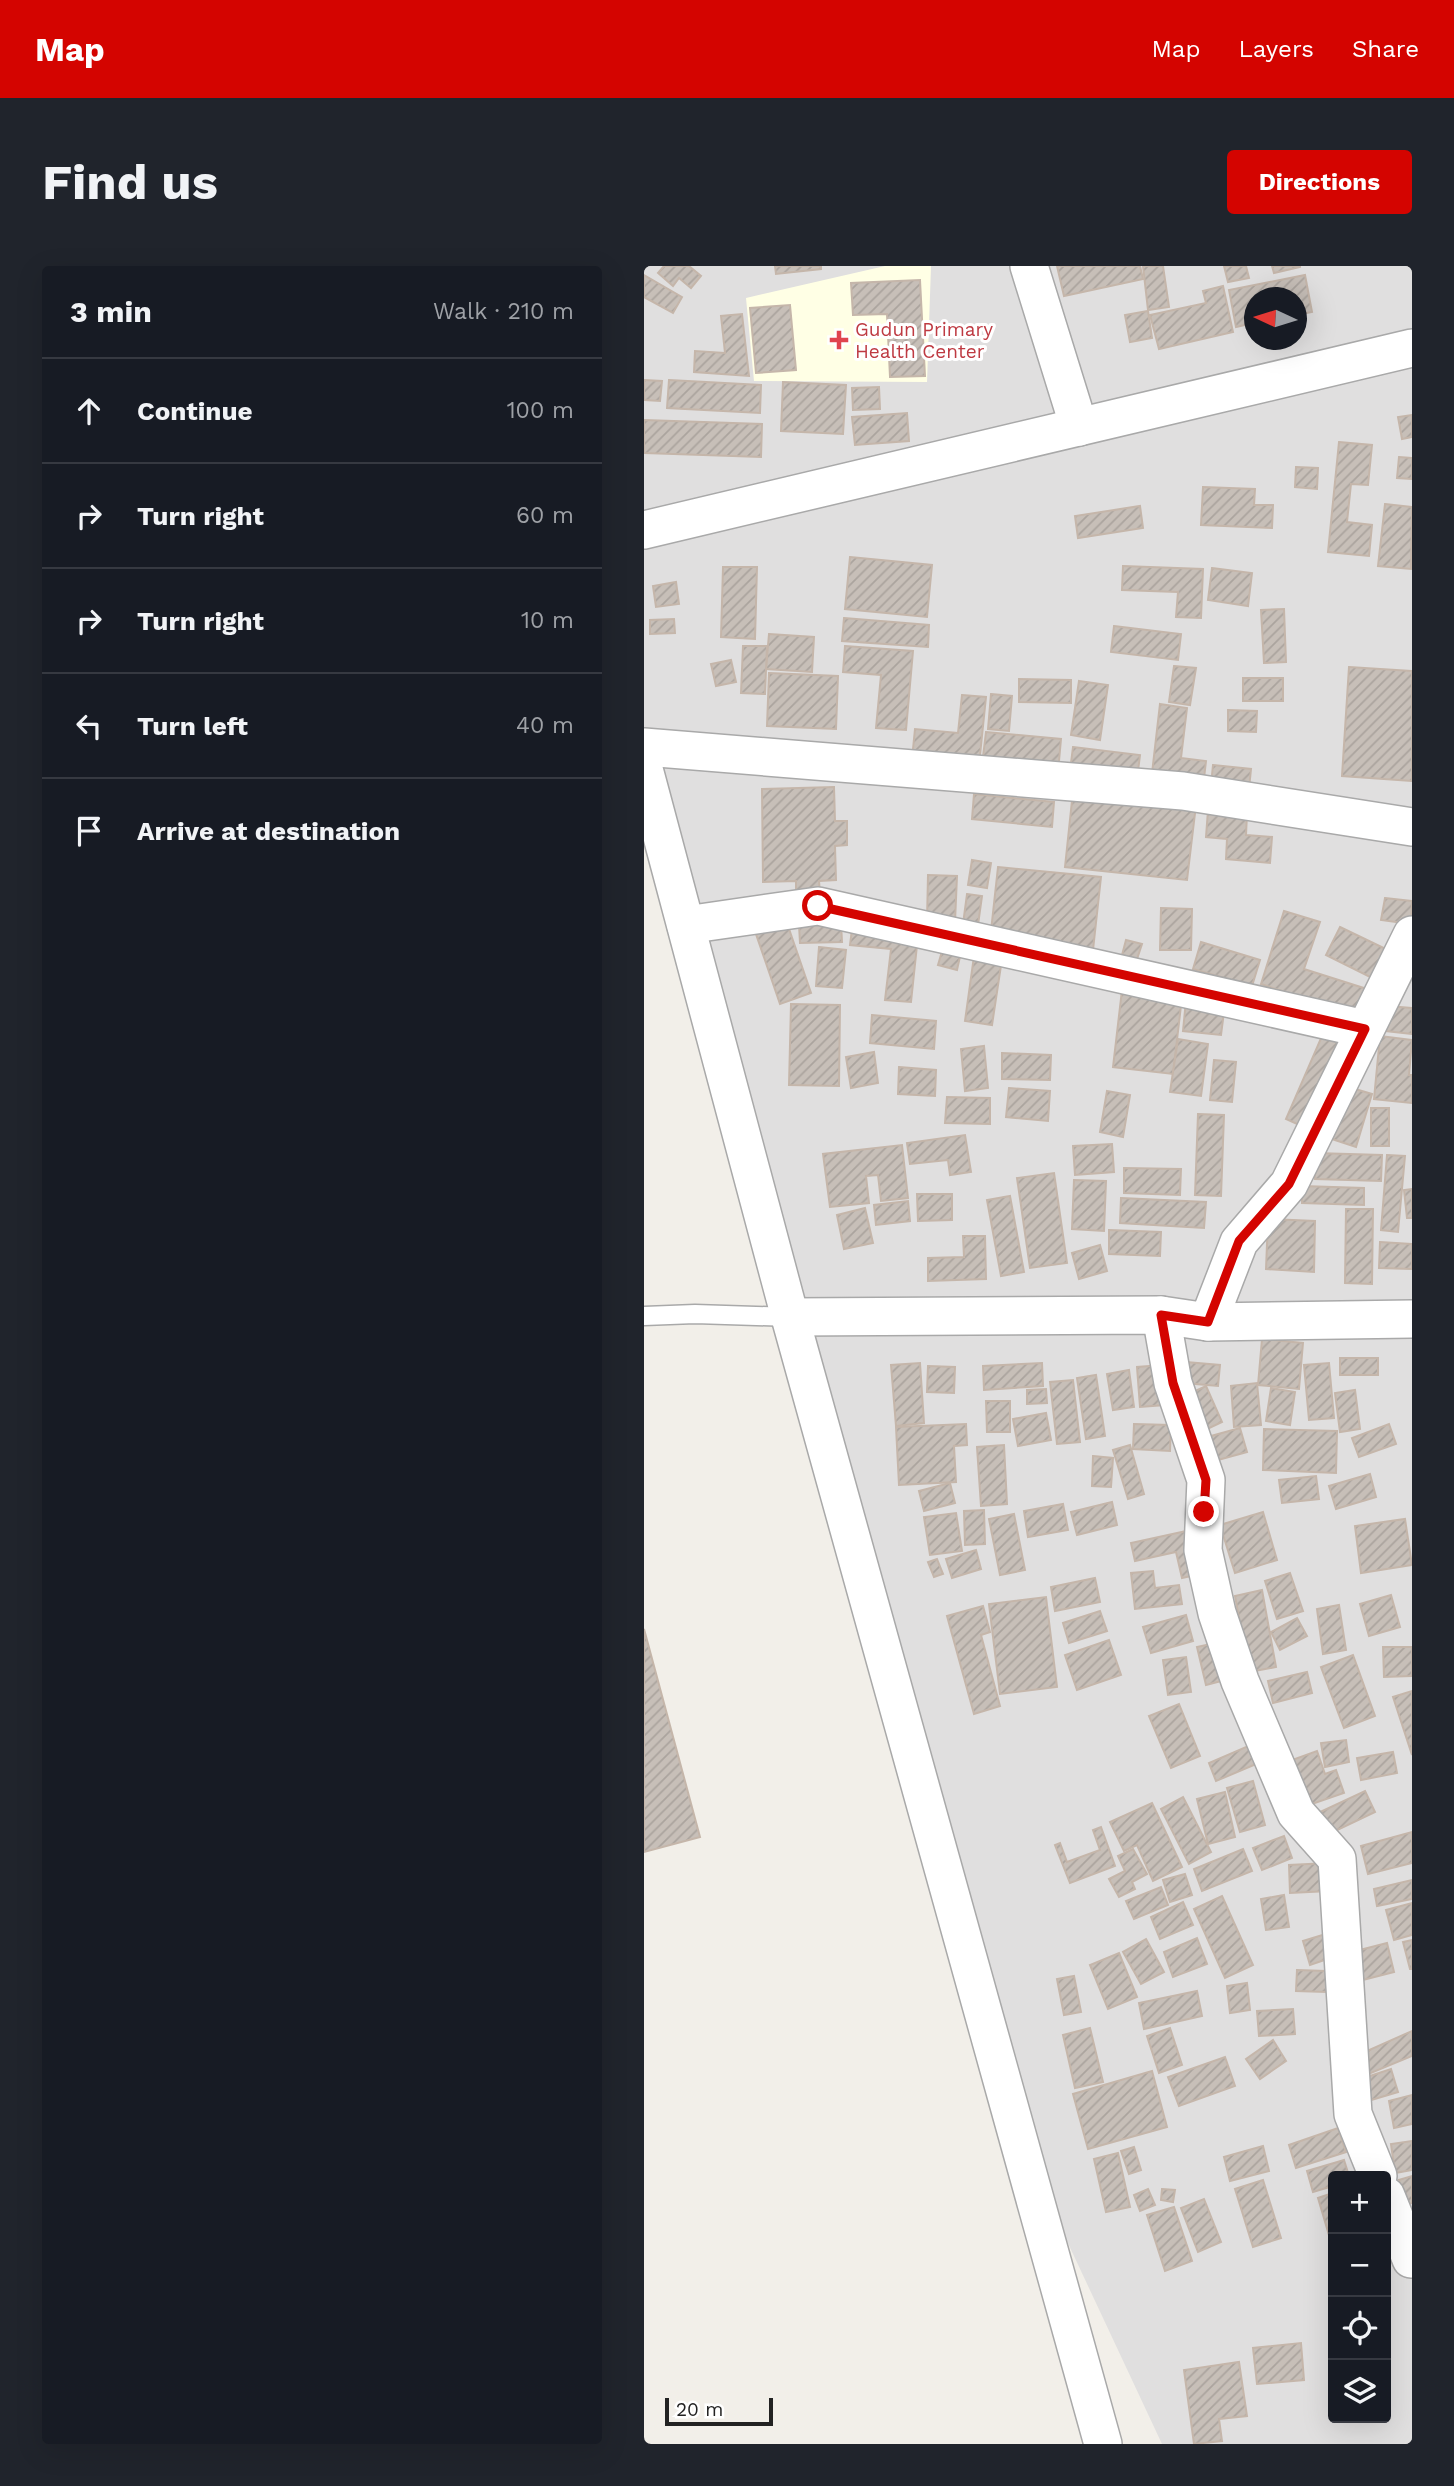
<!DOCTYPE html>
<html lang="en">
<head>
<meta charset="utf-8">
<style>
	:root { --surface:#171b24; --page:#20242c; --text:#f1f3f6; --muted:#9ea1a6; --line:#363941; --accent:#d40400 }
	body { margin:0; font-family:"Work Sans",sans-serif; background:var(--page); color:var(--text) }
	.controls { position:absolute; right:21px; bottom:21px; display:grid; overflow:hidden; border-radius:7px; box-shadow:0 7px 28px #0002 }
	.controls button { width:63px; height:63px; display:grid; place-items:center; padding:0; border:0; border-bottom:2px solid var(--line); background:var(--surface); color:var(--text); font:35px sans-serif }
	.compass { position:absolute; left:600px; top:21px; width:63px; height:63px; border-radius:50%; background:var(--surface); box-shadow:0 7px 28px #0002; rotate:274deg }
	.scale { position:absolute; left:21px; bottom:18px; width:108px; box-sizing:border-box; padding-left:7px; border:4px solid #222; border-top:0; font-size:19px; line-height:24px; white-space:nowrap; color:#222; -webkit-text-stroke:5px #fff; paint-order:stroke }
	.stop { position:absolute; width:21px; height:21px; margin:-16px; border:5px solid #d40400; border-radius:50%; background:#fff }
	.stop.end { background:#d40400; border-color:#fff; box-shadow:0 2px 7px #0008 }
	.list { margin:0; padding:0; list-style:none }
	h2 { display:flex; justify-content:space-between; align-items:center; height:91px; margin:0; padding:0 28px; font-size:30px }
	h2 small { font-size:23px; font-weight:400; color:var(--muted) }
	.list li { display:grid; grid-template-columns:46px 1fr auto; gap:21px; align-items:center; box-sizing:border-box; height:105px; padding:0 28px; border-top:2px solid var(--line) }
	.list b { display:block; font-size:26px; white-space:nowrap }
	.list em { font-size:23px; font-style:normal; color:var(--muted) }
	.icon { flex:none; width:38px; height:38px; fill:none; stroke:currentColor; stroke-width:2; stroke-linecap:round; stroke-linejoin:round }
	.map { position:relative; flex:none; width:768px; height:2178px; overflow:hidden; border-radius:7px }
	header { display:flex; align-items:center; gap:42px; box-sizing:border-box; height:98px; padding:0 35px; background:var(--accent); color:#fff }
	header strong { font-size:33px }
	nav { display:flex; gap:38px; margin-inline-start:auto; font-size:24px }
	.intro { display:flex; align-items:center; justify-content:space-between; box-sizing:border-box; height:168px; padding:0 42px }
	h1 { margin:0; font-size:49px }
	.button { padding:18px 32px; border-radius:7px; background:var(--accent); color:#fff; font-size:24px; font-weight:700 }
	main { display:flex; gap:42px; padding:0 42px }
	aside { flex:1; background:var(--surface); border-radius:7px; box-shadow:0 7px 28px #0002 }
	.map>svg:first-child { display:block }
	.residential { fill:#e0dfdf; fill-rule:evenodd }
	.education { fill:#ffffe5 }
	.building { fill:url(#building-hatch); stroke:#c5b6aa; stroke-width:2 }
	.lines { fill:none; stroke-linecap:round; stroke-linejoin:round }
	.service-casing { stroke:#a9a9a9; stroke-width:21 }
	.minor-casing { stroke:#a9a9a9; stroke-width:40 }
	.service { stroke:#fff; stroke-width:18 }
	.minor { stroke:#fff; stroke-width:37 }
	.route { stroke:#d40400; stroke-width:9 }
	.health-dot { fill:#e0444e; stroke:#fff; stroke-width:2.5 }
	.labels { text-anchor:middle; stroke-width:6; stroke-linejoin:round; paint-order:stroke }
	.health-label { font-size:19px; fill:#be3a42; stroke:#fff; text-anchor:start }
</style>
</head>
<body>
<header>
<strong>Map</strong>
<nav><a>Map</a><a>Layers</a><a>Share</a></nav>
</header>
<div class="intro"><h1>Find us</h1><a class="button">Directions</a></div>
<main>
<aside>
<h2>3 min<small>Walk · 210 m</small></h2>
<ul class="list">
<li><svg class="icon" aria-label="ahead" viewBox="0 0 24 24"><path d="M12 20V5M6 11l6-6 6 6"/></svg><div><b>Continue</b></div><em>100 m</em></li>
<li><svg class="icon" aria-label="right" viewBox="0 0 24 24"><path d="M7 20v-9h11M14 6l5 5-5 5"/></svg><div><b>Turn right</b></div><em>60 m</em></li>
<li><svg class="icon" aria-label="right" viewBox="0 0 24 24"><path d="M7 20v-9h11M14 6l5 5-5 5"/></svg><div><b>Turn right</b></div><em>10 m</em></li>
<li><svg class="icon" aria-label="left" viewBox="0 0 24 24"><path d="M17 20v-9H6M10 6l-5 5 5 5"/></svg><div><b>Turn left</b></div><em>40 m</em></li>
<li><svg class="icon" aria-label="arrive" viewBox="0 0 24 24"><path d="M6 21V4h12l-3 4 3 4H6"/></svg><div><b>Arrive at destination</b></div></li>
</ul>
</aside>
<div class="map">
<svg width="768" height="2178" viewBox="0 0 768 2178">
	<defs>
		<pattern id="building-hatch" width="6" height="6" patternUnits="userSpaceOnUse" patternTransform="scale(1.75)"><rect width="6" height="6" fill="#c7bfb8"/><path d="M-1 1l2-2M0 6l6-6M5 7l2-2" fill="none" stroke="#aba49e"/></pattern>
	</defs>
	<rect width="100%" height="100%" fill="#f2efe9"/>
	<path class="residential" d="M0,0H768V2178H518L408,1943L0,466ZM610,32H652V74H610ZM689,1910H742V2152H689Z"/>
	<path class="education" d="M241,0H287L283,116L110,115L102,32Z"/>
	<g class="building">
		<path d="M20,0H45L57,10L47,22L35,12L29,20L14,7Z"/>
		<path d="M131,0H177V3L132,8Z"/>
		<path d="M413,0H496L499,13L420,30Z"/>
		<path d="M499,0H519L525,41L504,44Z"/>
		<path d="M580,0H602L605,12L584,16Z"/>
		<path d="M628,0H656V1L630,7Z"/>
		<path d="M0,9L38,31L29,47L0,31Z"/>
		<path d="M661,9L668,46L652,49V32H610V57L592,61L585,24Z"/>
		<path d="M276,14L281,110L246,111L243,48L209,49L207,17Z"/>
		<path d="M579,20L589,66L515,83L506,49L562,37L559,25Z"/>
		<path d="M146,39L152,104L112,107L106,42Z"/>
		<path d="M504,45L508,72L486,76L481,49Z"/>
		<path d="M98,48L105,110L50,106L51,85L81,87L77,50Z"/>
		<path d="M0,114L18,115L16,135L0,134Z"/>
		<path d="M25,114L117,119L116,147L23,142Z"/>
		<path d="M139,116L202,119L199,168L137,165Z"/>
		<path d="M235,121L236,143L209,144L208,122Z"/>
		<path d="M263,147L265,175L211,179L208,151Z"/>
		<path d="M768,149V171L758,173L754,151Z"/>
		<path d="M0,154L118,158L117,191L0,187Z"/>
		<path d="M695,176L728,179L724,219L707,218L703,256L728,259L725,290L684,286Z"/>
		<path d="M755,191L768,192V213L753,212Z"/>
		<path d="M652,201L674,202L673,223L651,221Z"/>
		<path d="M559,221L611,223L610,239H629L628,262L557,259Z"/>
		<path d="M741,238L768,241L767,303L734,300Z"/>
		<path d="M496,240L499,262L434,272L431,250Z"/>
		<path d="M206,291L288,299L283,351L201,343Z"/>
		<path d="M479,300L559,303L557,352L532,351L534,326L478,324Z"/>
		<path d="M79,301H113L111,373L77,371Z"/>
		<path d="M568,302L608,307L604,340L564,334Z"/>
		<path d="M32,316L35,338L12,341L9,320Z"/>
		<path d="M640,343L642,396L620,397L617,344Z"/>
		<path d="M200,352L285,359L284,381L198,375Z"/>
		<path d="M30,353L31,367L6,368V354Z"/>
		<path d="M470,360L537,368L534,394L467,386Z"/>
		<path d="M125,368L170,371L168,406L122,403Z"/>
		<path d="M99,380H123L121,428L97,427Z"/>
		<path d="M201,380L269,385L262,464L232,462L237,409L199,406Z"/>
		<path d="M87,394L92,416L72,420L67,398Z"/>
		<path d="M530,400L552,402L546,439L525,436Z"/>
		<path d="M705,401L768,405V515L698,510Z"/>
		<path d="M125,407L194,410L192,463L123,460Z"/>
		<rect x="599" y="412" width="40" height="23"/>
		<path d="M375,413L427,414V437L375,436Z"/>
		<path d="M435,415L464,419L456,474L427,469Z"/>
		<path d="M347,428L368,430L365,465L344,463Z"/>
		<path d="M318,429L342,431L335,499L268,493L271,463L314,467Z"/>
		<path d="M516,438L543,442L537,492L562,495L559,521L507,516Z"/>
		<path d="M584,444L613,445L612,466L584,465Z"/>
		<path d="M342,466L417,473L414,506L338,499Z"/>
		<path d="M429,481L496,489L493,513L426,505Z"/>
		<path d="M569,499L607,503L605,523L567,519Z"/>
		<path d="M190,521L191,555H203V579L191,580L192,614L175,615L176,627H152V615L119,616L118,523Z"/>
		<path d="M429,525L552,539L543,614L421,601Z"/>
		<path d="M330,528L410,536L408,561L328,553Z"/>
		<path d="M564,544L603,548L602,569L628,571L626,597L582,593L583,573L562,571Z"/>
		<path d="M328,594L347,597L343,622L324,619Z"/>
		<path d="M354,601L457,611L449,684L346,674Z"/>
		<path d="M284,609L313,610L311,656L283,655Z"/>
		<path d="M323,628L338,630L334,659L319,658Z"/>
		<path d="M741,632L768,635L767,658L737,654Z"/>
		<path d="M517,642L548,643L547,684H516Z"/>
		<path d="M640,645L676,656L660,703L726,724L717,751L617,718Z"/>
		<path d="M143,657L167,727L136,738L112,668Z"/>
		<path d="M197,657L198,676L156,677L155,659Z"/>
		<path d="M696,661L748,686L734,715L682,689Z"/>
		<path d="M208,663L274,670L267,736L241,734L247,683L206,679Z"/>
		<path d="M482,674L498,678L493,693L478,689Z"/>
		<path d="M557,676L616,694L608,720L549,703Z"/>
		<path d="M175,681L202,684L198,722L172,720Z"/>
		<path d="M299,682L317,686L313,704L294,699Z"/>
		<path d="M330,690L358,693L348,759L321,755Z"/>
		<path d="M478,724L538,731L529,808L469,801Z"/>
		<path d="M542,734L581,738L577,769L539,765Z"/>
		<path d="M147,738L196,739L195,820L145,819Z"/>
		<path d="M744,740L768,742V768L742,765Z"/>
		<path d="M228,749L292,755L290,783L226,777Z"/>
		<path d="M681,763L702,772L664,863L642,853Z"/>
		<path d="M736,770L768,774L765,809H768V837L730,833Z"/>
		<path d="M534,773L564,778L557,830L526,826Z"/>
		<path d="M340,780L344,822L321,825L317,783Z"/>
		<path d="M230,786L234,817L207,822L202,791Z"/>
		<path d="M358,787L407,789L406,814L358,813Z"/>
		<path d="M570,794L592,796L588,836L566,834Z"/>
		<path d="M255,801L292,804L291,830L254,828Z"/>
		<path d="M701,820L728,828L712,881L685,872Z"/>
		<path d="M365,822L406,825L404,855L362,851Z"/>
		<path d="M463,825L486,829L479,871L456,866Z"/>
		<path d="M303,831L346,832V858L301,857Z"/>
		<rect x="727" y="842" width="18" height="38"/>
		<path d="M554,848L580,849L577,930L551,929Z"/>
		<path d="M321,869L327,906L306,909L304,894L266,898L263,877Z"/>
		<path d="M468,878L470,906L431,909L429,880Z"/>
		<path d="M258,879L264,932L237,935L234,909L222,910L225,937L186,941L179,888Z"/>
		<path d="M671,887L738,889L737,915L671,913Z"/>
		<path d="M743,889L761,890L754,966L737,964Z"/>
		<path d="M480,902L537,903L536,929L480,927Z"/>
		<path d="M410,907L423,997L386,1002L373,912Z"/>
		<path d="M430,914L462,915L460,965L428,963Z"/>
		<path d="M658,920L720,922V939L658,937Z"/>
		<path d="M768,923V952H763L760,924Z"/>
		<path d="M273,928H308V954L274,955Z"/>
		<path d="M366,930L380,1006L357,1010L343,934Z"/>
		<path d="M477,932L562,936L560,962L476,957Z"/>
		<path d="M264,935L266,955L232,959L230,939Z"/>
		<path d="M221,942L229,977L200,983L193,949Z"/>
		<path d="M702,943H729L728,1018L701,1017Z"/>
		<path d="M624,953L671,955L670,1006L622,1003Z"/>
		<path d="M465,964L517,966L516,990L465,988Z"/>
		<path d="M319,970H341L342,1013L284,1015V992L320,991Z"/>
		<path d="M736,976L768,978V1003L735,1002Z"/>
		<path d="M456,979L463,1005L435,1013L428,987Z"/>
		<path d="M618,1073L659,1077L655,1123L614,1119Z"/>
		<rect x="696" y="1092" width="38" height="17"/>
		<path d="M542,1096L576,1099L574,1120L540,1117Z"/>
		<path d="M276,1097L280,1157L252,1160L247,1099Z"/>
		<path d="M398,1097L399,1120L340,1124L339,1100Z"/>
		<path d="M685,1097L690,1152L665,1154L660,1099Z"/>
		<path d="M518,1099L521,1139L496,1141L493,1101Z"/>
		<path d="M284,1100L311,1101L310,1127L283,1126Z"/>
		<path d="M485,1104L490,1141L469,1144L463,1108Z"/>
		<path d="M452,1109L461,1170L442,1173L433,1112Z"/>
		<path d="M429,1114L436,1176L413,1178L406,1116Z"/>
		<path d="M613,1117L617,1159L590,1161L587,1120Z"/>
		<path d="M562,1120L578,1156L557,1166L540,1130Z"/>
		<path d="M627,1122L651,1126L646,1159L622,1155Z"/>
		<path d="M402,1123L403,1137L383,1138V1124Z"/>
		<path d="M711,1124L716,1163L696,1166L691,1127Z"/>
		<path d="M342,1135H366V1166H343Z"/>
		<path d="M402,1147L407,1174L374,1180L369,1153Z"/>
		<path d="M322,1158L323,1179L310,1180L312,1216L255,1219L252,1161Z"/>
		<path d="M490,1158L527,1159L526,1185L489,1183Z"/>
		<path d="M745,1158L752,1178L715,1191L708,1172Z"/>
		<path d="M596,1162L603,1186L563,1197L556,1173Z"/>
		<path d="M620,1163L693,1165L692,1207L619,1204Z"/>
		<path d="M360,1179L363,1238L337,1240L333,1181Z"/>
		<path d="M486,1179L500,1228L484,1233L469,1184Z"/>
		<path d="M449,1190L469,1192L467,1221L448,1220Z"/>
		<path d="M726,1208L732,1231L692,1243L685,1220Z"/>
		<path d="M672,1210L675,1233L638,1237L635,1214Z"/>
		<path d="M306,1217L311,1237L280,1245L275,1225Z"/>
		<path d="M468,1236L473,1259L433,1269L427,1246Z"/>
		<path d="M419,1238L424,1264L384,1271L380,1245Z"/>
		<path d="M340,1244L341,1278L321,1279L320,1245Z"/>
		<path d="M619,1246L633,1294L591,1307L576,1259Z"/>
		<path d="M312,1247L318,1285L286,1289L280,1251Z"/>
		<path d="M370,1248L381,1304L356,1309L345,1253Z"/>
		<path d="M761,1253L768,1299L717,1307L711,1260Z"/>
		<path d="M547,1264L556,1308L538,1312L532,1286L491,1295L487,1277Z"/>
		<path d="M332,1284L337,1303L308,1312L302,1293Z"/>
		<path d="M293,1293L299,1308L290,1311L284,1296Z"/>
		<path d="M509,1305L511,1322L535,1319L538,1338L491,1343L487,1307Z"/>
		<path d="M646,1307L659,1345L633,1353L621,1315Z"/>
		<path d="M451,1312L456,1336L411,1345L407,1321Z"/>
		<path d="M618,1324L632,1401L605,1406L591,1330Z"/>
		<path d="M747,1329L756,1361L725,1370L716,1338Z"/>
		<path d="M402,1331L413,1421L356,1428L345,1338Z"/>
		<path d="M695,1339L702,1384L679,1388L673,1343Z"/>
		<path d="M339,1340L346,1366L337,1369L356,1440L330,1448L303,1350Z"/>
		<path d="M456,1345L463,1365L425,1377L419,1357Z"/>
		<path d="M542,1349L549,1375L507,1387L499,1361Z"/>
		<path d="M653,1352L663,1370L636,1384L627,1366Z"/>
		<path d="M0,1363L56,1571L0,1586Z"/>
		<path d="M465,1374L477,1409L433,1424L421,1389Z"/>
		<path d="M576,1376L585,1413L562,1419L553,1381Z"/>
		<path d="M739,1381H768V1410L740,1411Z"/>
		<path d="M709,1389L731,1450L700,1462L677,1401Z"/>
		<path d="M542,1391L547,1426L524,1429L519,1394Z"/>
		<path d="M663,1406L668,1427L629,1437L624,1415Z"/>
		<path d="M768,1425V1489L749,1431Z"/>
		<path d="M535,1438L556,1490L527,1502L505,1450Z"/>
		<path d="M702,1474L705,1496L681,1501L677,1477Z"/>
		<path d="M609,1478L617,1496L572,1515L565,1497Z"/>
		<path d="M673,1485L681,1508L692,1504L700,1527L665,1539L648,1494Z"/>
		<path d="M749,1486L753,1507L717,1514L713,1492Z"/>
		<path d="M609,1515L621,1559L596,1566L583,1522Z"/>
		<path d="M721,1525L731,1546L685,1568L674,1547Z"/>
		<path d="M581,1526L591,1571L564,1578L553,1533Z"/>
		<path d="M539,1531L567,1586L545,1598L517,1543Z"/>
		<path d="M508,1537L538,1601L509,1615L493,1579L480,1585L466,1556Z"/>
		<path d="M457,1561L471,1600L426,1617L411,1579L416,1577L423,1596L456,1584L449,1564Z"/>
		<path d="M768,1566V1597L724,1608L717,1580Z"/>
		<path d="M640,1570L648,1592L618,1604L609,1582Z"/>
		<path d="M489,1583L503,1608L488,1616L491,1623L475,1631L465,1613L481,1605L474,1590Z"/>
		<path d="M599,1583L608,1605L558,1625L550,1603Z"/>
		<path d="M684,1597L685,1625L646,1627L645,1599Z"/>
		<path d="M541,1608L548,1629L526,1636L519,1614Z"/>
		<path d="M768,1614V1633L733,1640L730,1623Z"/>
		<path d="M517,1621L524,1639L490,1653L482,1635Z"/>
		<path d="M640,1629L645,1661L622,1664L617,1633Z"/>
		<path d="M578,1630L609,1699L581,1712L550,1643Z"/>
		<path d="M539,1636L549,1659L516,1673L507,1651Z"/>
		<path d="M768,1637V1669L750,1674L742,1644Z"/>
		<path d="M685,1667L692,1690L666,1699L659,1675Z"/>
		<path d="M553,1672L563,1698L529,1711L520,1686Z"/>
		<path d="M502,1673L520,1706L497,1718L479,1686Z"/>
		<path d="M768,1674V1703H766L759,1676Z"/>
		<path d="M743,1677L750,1706L711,1716L704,1687Z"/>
		<path d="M475,1687L493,1731L464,1743L446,1699Z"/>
		<path d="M653,1704L682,1705V1726L652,1725Z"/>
		<path d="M430,1710L437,1746L420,1749L413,1713Z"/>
		<path d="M603,1717L606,1744L586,1747L583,1720Z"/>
		<path d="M553,1725L558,1750L500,1763L495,1737Z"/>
		<path d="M649,1743L651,1768L615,1770L613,1745Z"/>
		<path d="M446,1762L459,1816L431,1822L419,1769Z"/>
		<path d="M526,1762L538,1799L515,1807L503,1770Z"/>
		<path d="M768,1765V1790L722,1809L714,1789Z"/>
		<path d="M629,1774L642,1795L616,1813L602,1793Z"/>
		<path d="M581,1791L591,1820L535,1840L524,1811Z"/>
		<path d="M747,1803L754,1826L724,1835L717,1813Z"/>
		<path d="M508,1805L523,1861L444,1883L429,1828Z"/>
		<path d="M768,1829V1858L750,1862L745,1835Z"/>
		<path d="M694,1862L702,1886L652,1902L645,1879Z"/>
		<path d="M768,1875V1904L751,1907L747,1878Z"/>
		<path d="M619,1880L625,1905L586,1915L580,1891Z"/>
		<path d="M490,1881L497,1904L485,1908L477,1885Z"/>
		<path d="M474,1887L486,1941L462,1946L450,1893Z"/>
		<path d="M700,1894L705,1910H689V1920L669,1926L663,1905Z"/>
		<path d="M768,1910V1937L762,1938L755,1914Z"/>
		<path d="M619,1914L637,1972L609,1981L591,1923Z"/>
		<path d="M504,1923L511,1939L496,1945L490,1929Z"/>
		<path d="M518,1923L531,1924L529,1936L517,1934Z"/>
		<path d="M689,1927V1975L687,1976L674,1932Z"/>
		<path d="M560,1933L577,1976L554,1986L537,1942Z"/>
		<path d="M530,1941L548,1995L521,2005L503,1949Z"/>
		<path d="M657,2077L660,2114L613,2118L609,2082Z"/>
		<path d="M595,2096L603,2150L575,2153L578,2175L550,2178L540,2104Z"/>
	</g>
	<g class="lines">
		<g class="service-casing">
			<path id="service" d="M0,1050L51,1048L146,1051"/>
		</g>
		<g class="minor-casing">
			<g id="minor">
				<path d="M385,0L435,161"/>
				<path d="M0,264L768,82"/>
				<path d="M0,481L539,525L768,561"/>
				<path d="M0,503L146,1051L459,2178"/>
				<path d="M42,659L174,640L721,763"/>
				<path d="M517,1049L529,1117L562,1214L559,1284L573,1347L596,1415L652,1547L693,1593L709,1848L734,1910"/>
				<path d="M146,1051L517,1049L564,1056L768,1053"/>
				<path d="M564,1056L595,976L645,918L768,669"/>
				<path d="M742,1930L767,1993"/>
			</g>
		</g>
		<use href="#service" class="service"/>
		<use href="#minor" class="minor"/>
	</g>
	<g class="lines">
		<path class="route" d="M174,640L721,763L645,918L595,975L564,1056L517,1049L529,1117L562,1214L560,1246"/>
	</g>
	<path class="health-dot" d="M191.5 63.5h7v7h7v7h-7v7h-7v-7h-7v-7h7z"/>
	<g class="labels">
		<g class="health-label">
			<text x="211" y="70">Gudun Primary<tspan x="211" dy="22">Health Center</tspan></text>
		</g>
	</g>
</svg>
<div class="controls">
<button>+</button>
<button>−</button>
<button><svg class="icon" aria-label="locate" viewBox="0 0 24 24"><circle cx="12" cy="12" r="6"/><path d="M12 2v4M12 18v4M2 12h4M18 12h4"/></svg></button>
<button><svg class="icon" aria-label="layers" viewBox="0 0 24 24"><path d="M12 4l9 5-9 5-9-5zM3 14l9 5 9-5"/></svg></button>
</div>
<svg class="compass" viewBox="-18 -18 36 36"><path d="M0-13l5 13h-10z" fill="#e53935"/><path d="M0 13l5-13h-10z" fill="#9ea1a6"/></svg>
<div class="scale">20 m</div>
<div class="stop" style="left:174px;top:640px"></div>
<div class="stop end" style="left:560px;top:1246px"></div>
</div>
</main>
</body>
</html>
